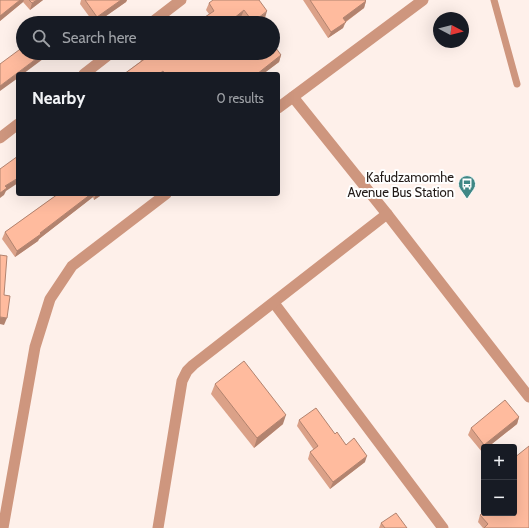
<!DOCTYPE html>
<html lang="en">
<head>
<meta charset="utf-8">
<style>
	:root { --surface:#171b24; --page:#20242c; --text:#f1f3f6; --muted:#9ea1a6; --line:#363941 }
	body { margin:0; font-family:Cabin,sans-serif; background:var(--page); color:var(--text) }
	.controls { position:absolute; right:12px; bottom:12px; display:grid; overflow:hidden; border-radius:4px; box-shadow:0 4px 16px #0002 }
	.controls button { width:36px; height:36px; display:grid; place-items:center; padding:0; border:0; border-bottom:1px solid var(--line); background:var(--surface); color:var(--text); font:20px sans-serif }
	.compass { position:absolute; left:433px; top:12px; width:36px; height:36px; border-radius:50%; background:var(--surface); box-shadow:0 4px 16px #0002; rotate:97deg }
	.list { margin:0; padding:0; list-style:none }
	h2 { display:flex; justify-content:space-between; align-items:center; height:52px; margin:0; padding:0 16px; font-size:17px }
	h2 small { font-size:13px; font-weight:400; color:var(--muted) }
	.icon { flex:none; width:22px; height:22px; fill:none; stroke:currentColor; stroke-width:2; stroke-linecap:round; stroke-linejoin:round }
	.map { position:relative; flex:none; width:529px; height:528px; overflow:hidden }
	.search { position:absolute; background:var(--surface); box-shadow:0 4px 16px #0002; left:16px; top:16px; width:264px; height:44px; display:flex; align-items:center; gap:10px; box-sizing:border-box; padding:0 14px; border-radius:22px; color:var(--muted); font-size:15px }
	.panel { position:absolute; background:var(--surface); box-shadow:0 4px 16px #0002; left:16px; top:72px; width:264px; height:124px; border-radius:4px }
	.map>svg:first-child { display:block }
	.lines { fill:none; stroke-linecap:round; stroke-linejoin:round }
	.service { stroke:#ce967e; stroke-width:7 }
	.minor { stroke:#ce967e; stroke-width:11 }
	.tertiary { stroke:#ce967e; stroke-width:11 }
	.wall { fill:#dba188 }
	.shaded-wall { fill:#b2836f }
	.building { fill:#ffbb9e; stroke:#b2836f }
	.labels { text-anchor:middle; stroke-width:4; stroke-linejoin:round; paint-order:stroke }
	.poi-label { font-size:13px; fill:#221a17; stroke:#fff; text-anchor:end }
</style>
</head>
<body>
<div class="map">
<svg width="529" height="528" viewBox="0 0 529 528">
	<rect width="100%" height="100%" fill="#fef0ea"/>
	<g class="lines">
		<path class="service" d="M494,0L517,84"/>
		<g class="minor">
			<path d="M151,23L181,0"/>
			<path d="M84,74L111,53"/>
			<path d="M293,97L387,214L529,397"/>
			<path d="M0,138L18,124"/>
			<path d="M274,303L443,528"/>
			<path d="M158,528L182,381L187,371L193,365L387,214"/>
		</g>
		<g class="tertiary">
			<path d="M278,108L423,0"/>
			<path d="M3,528L35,347L50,299L72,266L166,194"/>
		</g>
	</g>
	<g class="wall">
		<path d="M0,0H43L30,10L23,2L0,21Z"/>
		<path d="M81,0H127L126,2L96,23H94L80,4Z"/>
		<path d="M213,0L265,18L258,23H246L241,17L209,14L206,10L209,3Z"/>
		<path d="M303,0H365L366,1L364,8L346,22L343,28L328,38Z"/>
		<path d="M142,53H237L238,54L281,55L279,62L263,74H124L141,61L140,59Z"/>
		<path d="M58,194H103L94,200L93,197L39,239L38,241L15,257L2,239L5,232Z"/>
		<path d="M215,384L283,424L254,448L211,394Z"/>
		<path d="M519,417L517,424L488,447H484L482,452L468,435L471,428Z"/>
		<path d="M299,420L335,434L365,462L330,489L308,459L310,452L314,450L297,426Z"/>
		<path d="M480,515L529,528H483L478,522Z"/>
		<path d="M381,523L407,528H379Z"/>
	</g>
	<g class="shaded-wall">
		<path d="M20,0H24L23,2L0,21V16Z"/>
		<path d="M37,0H43L30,10L32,3Z"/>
		<path d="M121,0H127L126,2L96,23H95L97,17Z"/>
		<path d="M366,1L364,8L345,22L343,28L328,38L331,32L343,18Z"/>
		<path d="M244,10L241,17L234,23H228Z"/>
		<path d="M267,11L265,18L258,23H253Z"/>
		<path d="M44,53H51L23,74H18V78L0,91V86Z"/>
		<path d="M281,55L279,62L263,74H257Z"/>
		<path d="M18,178V183L6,191L4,195L0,198V193L5,186Z"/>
		<path d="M91,194H94L93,197L39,239L38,241L15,257L17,251Z"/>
		<path d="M96,194H103L94,200Z"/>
		<path d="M0,317L7,318L4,325L0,324Z"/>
		<path d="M286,415L283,424L254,448L257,438Z"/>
		<path d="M519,417L517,424L488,447H484V450L482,452L484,445Z"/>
		<path d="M367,456L365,462L330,489L333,482Z"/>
	</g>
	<g class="building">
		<path d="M0,0H20L0,16Z"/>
		<path d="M29,0H37L32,3Z"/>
		<path d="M85,0H121L97,17Z"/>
		<path d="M213,0H259L267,11L253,22L244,10L228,23H196L214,11L209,3Z"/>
		<path d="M310,0H365L366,1L343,18L346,22L331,32Z"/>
		<path d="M55,19L58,23H50Z"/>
		<path d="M273,44L281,55L257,74H165L163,71L159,74H124L146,58L143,53H237L238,54L239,53H273Z"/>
		<path d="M23,47V53H44L0,86V64Z"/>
		<path d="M18,156V178L5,186L7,188L0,193V169Z"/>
		<path d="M58,194H91L40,233L41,234L17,251L5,232Z"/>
		<path d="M0,255L7,256L4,295L10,296L7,318L0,317Z"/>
		<path d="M244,361L286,415L257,438L215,384Z"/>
		<path d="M505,400L519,417L484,445L471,428Z"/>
		<path d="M316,408L335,434L337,432L346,445L354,438L367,456L333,482L310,452L318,446L299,420Z"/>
		<path d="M529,446V528H484L488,524L480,515L484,512V513H514V458Z"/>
		<path d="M396,513L407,528H385L381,523Z"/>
	</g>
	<defs>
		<g id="bus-pin" transform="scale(0.9)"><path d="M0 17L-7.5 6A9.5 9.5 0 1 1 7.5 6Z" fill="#3f8785" stroke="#fff"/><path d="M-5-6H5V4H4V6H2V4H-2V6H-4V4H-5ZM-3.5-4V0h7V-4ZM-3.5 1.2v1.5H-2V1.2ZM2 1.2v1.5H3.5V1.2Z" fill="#fff"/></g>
	</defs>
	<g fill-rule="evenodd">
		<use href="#bus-pin" x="467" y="184"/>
	</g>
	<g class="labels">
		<g class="poi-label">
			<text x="454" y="182">Kafudzamomhe<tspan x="454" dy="15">Avenue Bus Station</tspan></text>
		</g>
	</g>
</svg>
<div class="controls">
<button>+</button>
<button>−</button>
</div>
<svg class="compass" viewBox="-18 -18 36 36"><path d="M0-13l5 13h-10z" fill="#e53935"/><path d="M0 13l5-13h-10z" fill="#9ea1a6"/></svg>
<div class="search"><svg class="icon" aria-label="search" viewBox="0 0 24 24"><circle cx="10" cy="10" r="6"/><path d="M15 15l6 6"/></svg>Search here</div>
<section class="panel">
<h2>Nearby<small>0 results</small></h2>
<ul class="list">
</ul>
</section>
</div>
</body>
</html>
